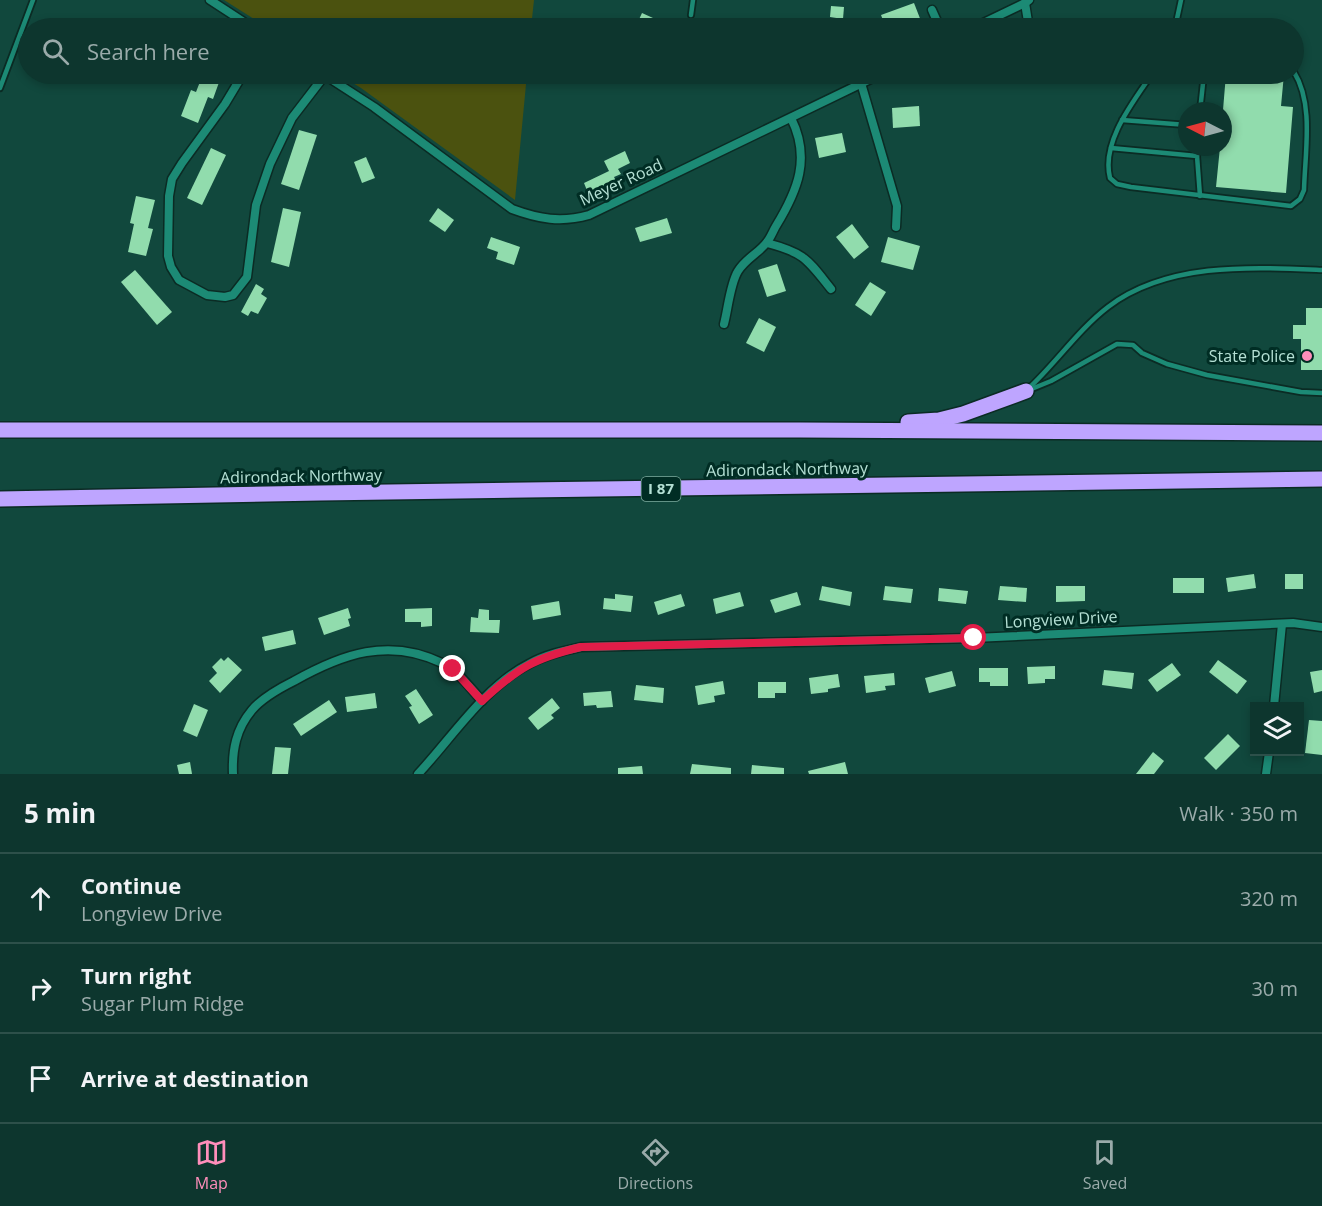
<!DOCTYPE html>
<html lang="en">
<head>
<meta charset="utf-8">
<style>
	:root { --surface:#0d362e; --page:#1b413a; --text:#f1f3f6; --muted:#9aabaa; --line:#2d504a; --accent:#ff8ebb }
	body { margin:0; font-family:"Open Sans",sans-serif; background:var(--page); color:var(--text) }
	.controls { position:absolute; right:18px; bottom:18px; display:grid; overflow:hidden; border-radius:0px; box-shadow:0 3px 9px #0003 }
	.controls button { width:54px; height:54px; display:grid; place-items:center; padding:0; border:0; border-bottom:2px solid var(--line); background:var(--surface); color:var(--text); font:30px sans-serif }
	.compass { position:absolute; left:1178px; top:102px; width:54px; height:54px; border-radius:50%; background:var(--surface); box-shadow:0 3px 9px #0003; rotate:276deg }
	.stop { position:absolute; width:18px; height:18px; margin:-14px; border:4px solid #e11d48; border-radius:50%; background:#fff }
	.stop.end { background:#e11d48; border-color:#fff; box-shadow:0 2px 6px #0008 }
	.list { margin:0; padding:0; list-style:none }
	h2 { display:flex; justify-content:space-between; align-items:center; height:78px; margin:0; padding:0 24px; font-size:26px }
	h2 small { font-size:20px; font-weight:400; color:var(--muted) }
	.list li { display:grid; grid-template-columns:39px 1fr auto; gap:18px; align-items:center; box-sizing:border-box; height:90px; padding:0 24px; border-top:2px solid var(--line) }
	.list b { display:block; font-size:22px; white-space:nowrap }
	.list p { margin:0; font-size:20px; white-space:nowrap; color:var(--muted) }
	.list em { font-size:20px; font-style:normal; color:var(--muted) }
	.icon { flex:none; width:33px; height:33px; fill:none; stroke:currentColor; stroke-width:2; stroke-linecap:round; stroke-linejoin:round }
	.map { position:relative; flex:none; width:1322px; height:774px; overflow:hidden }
	.search { position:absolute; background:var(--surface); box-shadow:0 3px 9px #0003; left:18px; right:18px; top:18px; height:66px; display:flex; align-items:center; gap:15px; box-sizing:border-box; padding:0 21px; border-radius:33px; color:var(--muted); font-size:22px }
	.sheet { height:348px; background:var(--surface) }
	nav { display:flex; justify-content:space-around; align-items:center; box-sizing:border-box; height:84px; border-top:2px solid var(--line); background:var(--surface); font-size:16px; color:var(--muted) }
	nav a { display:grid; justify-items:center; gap:3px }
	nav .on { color:var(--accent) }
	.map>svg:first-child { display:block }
	.green { fill:#4b520f }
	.building { fill:#91dcad }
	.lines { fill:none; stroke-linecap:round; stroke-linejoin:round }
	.service-casing { stroke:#0b2b24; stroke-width:8 }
	.minor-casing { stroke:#0b2b24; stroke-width:11 }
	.motorway-casing { stroke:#0b2b24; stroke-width:18 }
	.service { stroke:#1c8a75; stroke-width:4.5 }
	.minor { stroke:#1c8a75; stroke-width:8 }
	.motorway { stroke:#bea5ff; stroke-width:15 }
	.route { stroke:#e11d48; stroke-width:8 }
	.poi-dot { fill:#ff8ebb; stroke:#002d24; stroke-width:2 }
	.labels { text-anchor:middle; stroke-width:6; stroke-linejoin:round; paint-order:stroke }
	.shield { fill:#002d24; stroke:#7eaa9f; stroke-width:1.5 }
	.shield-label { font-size:15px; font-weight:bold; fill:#b4e0d4 }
	.street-label { font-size:16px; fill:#b4e0d4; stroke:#002d24 }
	.poi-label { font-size:16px; fill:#b4e0d4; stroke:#002d24; text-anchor:end }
</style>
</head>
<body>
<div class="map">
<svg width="1322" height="774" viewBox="0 0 1322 774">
	<rect width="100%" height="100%" fill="#11483d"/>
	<g class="green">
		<path d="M224,0H534L531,28H268Z"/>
		<path d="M338,74H527L515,200L361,88Z"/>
	</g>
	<g class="building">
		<path d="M914,3L921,21L899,28H886L881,15Z"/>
		<path d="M831,6L844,7L843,19L830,17Z"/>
		<path d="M642,13L653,18L648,28H635Z"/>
		<path d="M203,74H222L213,99L208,97L198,123L181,116L191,90L196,92Z"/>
		<path d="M1226,74H1284L1281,106L1293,107L1286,193L1216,187L1220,147H1223V110Z"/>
		<path d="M919,106L920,126L893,128L892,108Z"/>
		<path d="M299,130L317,135L299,190L281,184Z"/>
		<path d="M842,133L846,152L819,158L815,138Z"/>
		<path d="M211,148L226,155L202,205L187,198Z"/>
		<path d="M625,151L630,163L618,169L621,174L614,177L620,189L606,196L601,187L588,193L584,183L609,171L604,161Z"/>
		<path d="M366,157L375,178L362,183L354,162Z"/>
		<path d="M136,196L155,200L148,228L153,229L146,256L128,252L134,224L130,223Z"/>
		<path d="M283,208L301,212L289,267L271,262Z"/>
		<path d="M438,208L454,220L445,232L429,221Z"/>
		<path d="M667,218L672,233L640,242L635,228Z"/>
		<path d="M852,224L869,247L854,259L836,237Z"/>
		<path d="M491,237L520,247L514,265L496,259L498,252L487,248Z"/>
		<path d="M888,237L920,246L913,270L881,262Z"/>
		<path d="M777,264L786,291L767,297L758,270Z"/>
		<path d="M135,270L172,312L157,325L121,282Z"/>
		<path d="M870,282L886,292L871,316L855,305Z"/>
		<path d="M256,284L264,289L261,294L267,298L258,314L251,311L248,316L241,312Z"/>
		<path d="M1306,308H1322V370H1301V339H1293V325H1306Z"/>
		<path d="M759,318L776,327L764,352L746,343Z"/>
		<path d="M1254,574L1256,588L1228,592L1226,578Z"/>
		<rect x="1285" y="574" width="18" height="15"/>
		<rect x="1173" y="578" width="31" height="15"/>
		<path d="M822,586L852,592L850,606L819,600Z"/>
		<path d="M885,586L913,589L911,603L883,600Z"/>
		<path d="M1000,586L1027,588L1026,602L998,600Z"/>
		<path d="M1056,586H1085V601L1056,602Z"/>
		<path d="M939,588L968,591L966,604L938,601Z"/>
		<path d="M740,592L744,606L716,614L713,599Z"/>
		<path d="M797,592L801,605L775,613L770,600Z"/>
		<path d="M615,594L633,596L631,612L603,609L604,598L615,599Z"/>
		<path d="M681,594L685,606L658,615L654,602Z"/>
		<path d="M559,601L561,615L533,620L531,606Z"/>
		<path d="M348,608L351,618L348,619L350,626L324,635L318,618Z"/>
		<path d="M432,608V626L421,627V622H405V609Z"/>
		<path d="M479,609L489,610V620H500L499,633L470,632L471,617L478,618Z"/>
		<path d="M293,630L296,644L265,651L262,637Z"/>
		<path d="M228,657L242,670L220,693L209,681L217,673L212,667L221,658L224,661Z"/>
		<path d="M1218,660L1247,681L1237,694L1209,672Z"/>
		<path d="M1172,663L1181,675L1157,692L1148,680Z"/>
		<path d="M1055,666V679H1045V683L1028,684L1027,667Z"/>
		<path d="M979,668H1008V686H990V682H979Z"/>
		<path d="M1104,670L1134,673L1132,689L1102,685Z"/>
		<path d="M1322,670V691L1314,693L1310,672Z"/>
		<path d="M952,671L956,686L929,693L925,678Z"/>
		<path d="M894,673L895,685L885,686L886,690L866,693L864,676Z"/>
		<path d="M838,674L840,687L828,689V692L811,694L809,678Z"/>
		<path d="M723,681L725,694L714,696L715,702L698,705L695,686Z"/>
		<path d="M758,682H786V693H775V698H758Z"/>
		<path d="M636,685L664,688L663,703L634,700Z"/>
		<path d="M416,689L433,715L419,724L409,707L412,706L405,696Z"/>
		<path d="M611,691L613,707L597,708L596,705L584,706L583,693Z"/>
		<path d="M375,693L377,708L347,712L345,697Z"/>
		<path d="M552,698L560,708L551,715L554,718L538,730L528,718Z"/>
		<path d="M329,700L337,712L301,736L293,724Z"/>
		<path d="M194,704L208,710L197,737L183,731Z"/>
		<path d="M1309,720L1322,721V755L1305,753Z"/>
		<path d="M1228,734L1240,746L1216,770L1204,758Z"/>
		<path d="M275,747L291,748L288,774H272Z"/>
		<path d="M1153,752L1164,761L1154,774H1136Z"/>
		<path d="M190,762L192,774H179L177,765Z"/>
		<path d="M845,762L848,774H809L808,771Z"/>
		<path d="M692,764L731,768V774H690Z"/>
		<path d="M752,765L784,768V774H751Z"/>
		<path d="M642,766L643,774H618V768Z"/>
	</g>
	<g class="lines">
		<g class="service-casing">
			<g id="service">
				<path d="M691,15L693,0"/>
				<path d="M1175,28L1181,0"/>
				<path d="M1152,74C1133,102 1101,142 1110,178L1117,184L1131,187L1291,206L1300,199L1304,190C1305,152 1314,104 1294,72"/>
				<path d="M0,88L33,0"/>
				<path d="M1200,111L1204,74"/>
				<path d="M1122,120L1187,125"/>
				<path d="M1111,148L1197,156L1200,196"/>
				<path d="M1197,156L1198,147"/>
				<path d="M1028,389C1056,363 1078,330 1108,307C1167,262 1252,267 1322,270"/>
				<path d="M1029,390L1051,381L1117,344L1133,345L1142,353L1167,364L1207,375L1301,392L1322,393"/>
			</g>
		</g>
		<g class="minor-casing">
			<g id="minor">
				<path d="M210,0L253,28"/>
				<path d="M1025,3L1029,28"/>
				<path d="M932,10L940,28"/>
				<path d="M973,28L1025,3L1029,0"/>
				<path d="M243,74L225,104L182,163L172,179L169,196L168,256L171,267L179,280L207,295L225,297L233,295L247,277L256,205L270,164L292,118L325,75"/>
				<path d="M323,74L374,107L512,209C539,219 561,223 589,215L881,74"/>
				<path d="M861,83L897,206L896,227"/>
				<path d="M767,243C805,253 807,259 831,289"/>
				<path d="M724,324C728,309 730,284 738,271C746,258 759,253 767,242C771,237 773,231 776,226C798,190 811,158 791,118"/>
				<path d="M1274,706L1282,624"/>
				<path d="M233,774C232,750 236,729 252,710C262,698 280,688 294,681C342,654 389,637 442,663C458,671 470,688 482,701"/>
				<path d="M418,774C451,739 485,686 529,664C545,655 563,651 581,647L974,638L1293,623L1322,627"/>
				<path d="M1266,774L1269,752"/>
			</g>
		</g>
		<g class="motorway-casing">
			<g id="motorway">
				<path d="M908,422L939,420L963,414L1026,391"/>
				<path d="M0,430H800L1322,433"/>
				<path d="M0,499L320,493L1322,479"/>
			</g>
		</g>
		<use href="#service" class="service"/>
		<use href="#minor" class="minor"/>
		<use href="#motorway" class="motorway"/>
	</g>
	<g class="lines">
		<path class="route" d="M453,669L482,701C518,668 534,658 581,647L974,638"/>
	</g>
	<circle class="poi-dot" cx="1307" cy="356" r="6"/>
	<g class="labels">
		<rect class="shield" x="641.5" y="477" width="39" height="24" rx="4.5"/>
		<g class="shield-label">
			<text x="661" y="494">I 87</text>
		</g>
		<g class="street-label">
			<text transform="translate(621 182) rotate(-25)" y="6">Meyer Road</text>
			<text transform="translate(787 469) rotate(-1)" y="6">Adirondack Northway</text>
			<text transform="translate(301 476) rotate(-1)" y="6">Adirondack Northway</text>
			<text transform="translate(1061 619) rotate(-3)" y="6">Longview Drive</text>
		</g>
		<g class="poi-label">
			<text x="1295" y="362">State Police</text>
		</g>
	</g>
</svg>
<div class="controls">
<button><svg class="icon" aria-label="layers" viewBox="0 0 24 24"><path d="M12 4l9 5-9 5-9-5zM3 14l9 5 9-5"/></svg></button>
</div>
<svg class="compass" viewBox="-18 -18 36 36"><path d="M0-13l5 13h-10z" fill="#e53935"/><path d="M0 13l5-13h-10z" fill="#9aabaa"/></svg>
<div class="stop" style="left:974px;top:638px"></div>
<div class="stop end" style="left:453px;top:669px"></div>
<div class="search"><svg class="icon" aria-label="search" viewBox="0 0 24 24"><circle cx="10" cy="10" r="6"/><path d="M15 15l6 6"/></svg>Search here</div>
</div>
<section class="sheet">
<h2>5 min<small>Walk · 350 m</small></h2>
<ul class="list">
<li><svg class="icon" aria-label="ahead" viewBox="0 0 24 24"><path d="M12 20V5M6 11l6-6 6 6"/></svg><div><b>Continue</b><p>Longview Drive</p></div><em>320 m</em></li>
<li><svg class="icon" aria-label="right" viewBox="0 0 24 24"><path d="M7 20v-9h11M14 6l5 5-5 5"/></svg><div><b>Turn right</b><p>Sugar Plum Ridge</p></div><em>30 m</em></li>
<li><svg class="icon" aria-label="arrive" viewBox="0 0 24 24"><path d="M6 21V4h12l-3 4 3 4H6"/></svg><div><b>Arrive at destination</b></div></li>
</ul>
</section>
<nav>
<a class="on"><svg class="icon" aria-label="map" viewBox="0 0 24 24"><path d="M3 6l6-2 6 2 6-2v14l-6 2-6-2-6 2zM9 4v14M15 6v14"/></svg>Map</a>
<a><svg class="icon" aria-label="directions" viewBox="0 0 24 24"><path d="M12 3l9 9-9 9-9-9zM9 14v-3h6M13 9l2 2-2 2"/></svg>Directions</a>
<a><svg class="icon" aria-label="saved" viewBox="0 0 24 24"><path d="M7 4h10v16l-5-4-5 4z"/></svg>Saved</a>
</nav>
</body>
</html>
